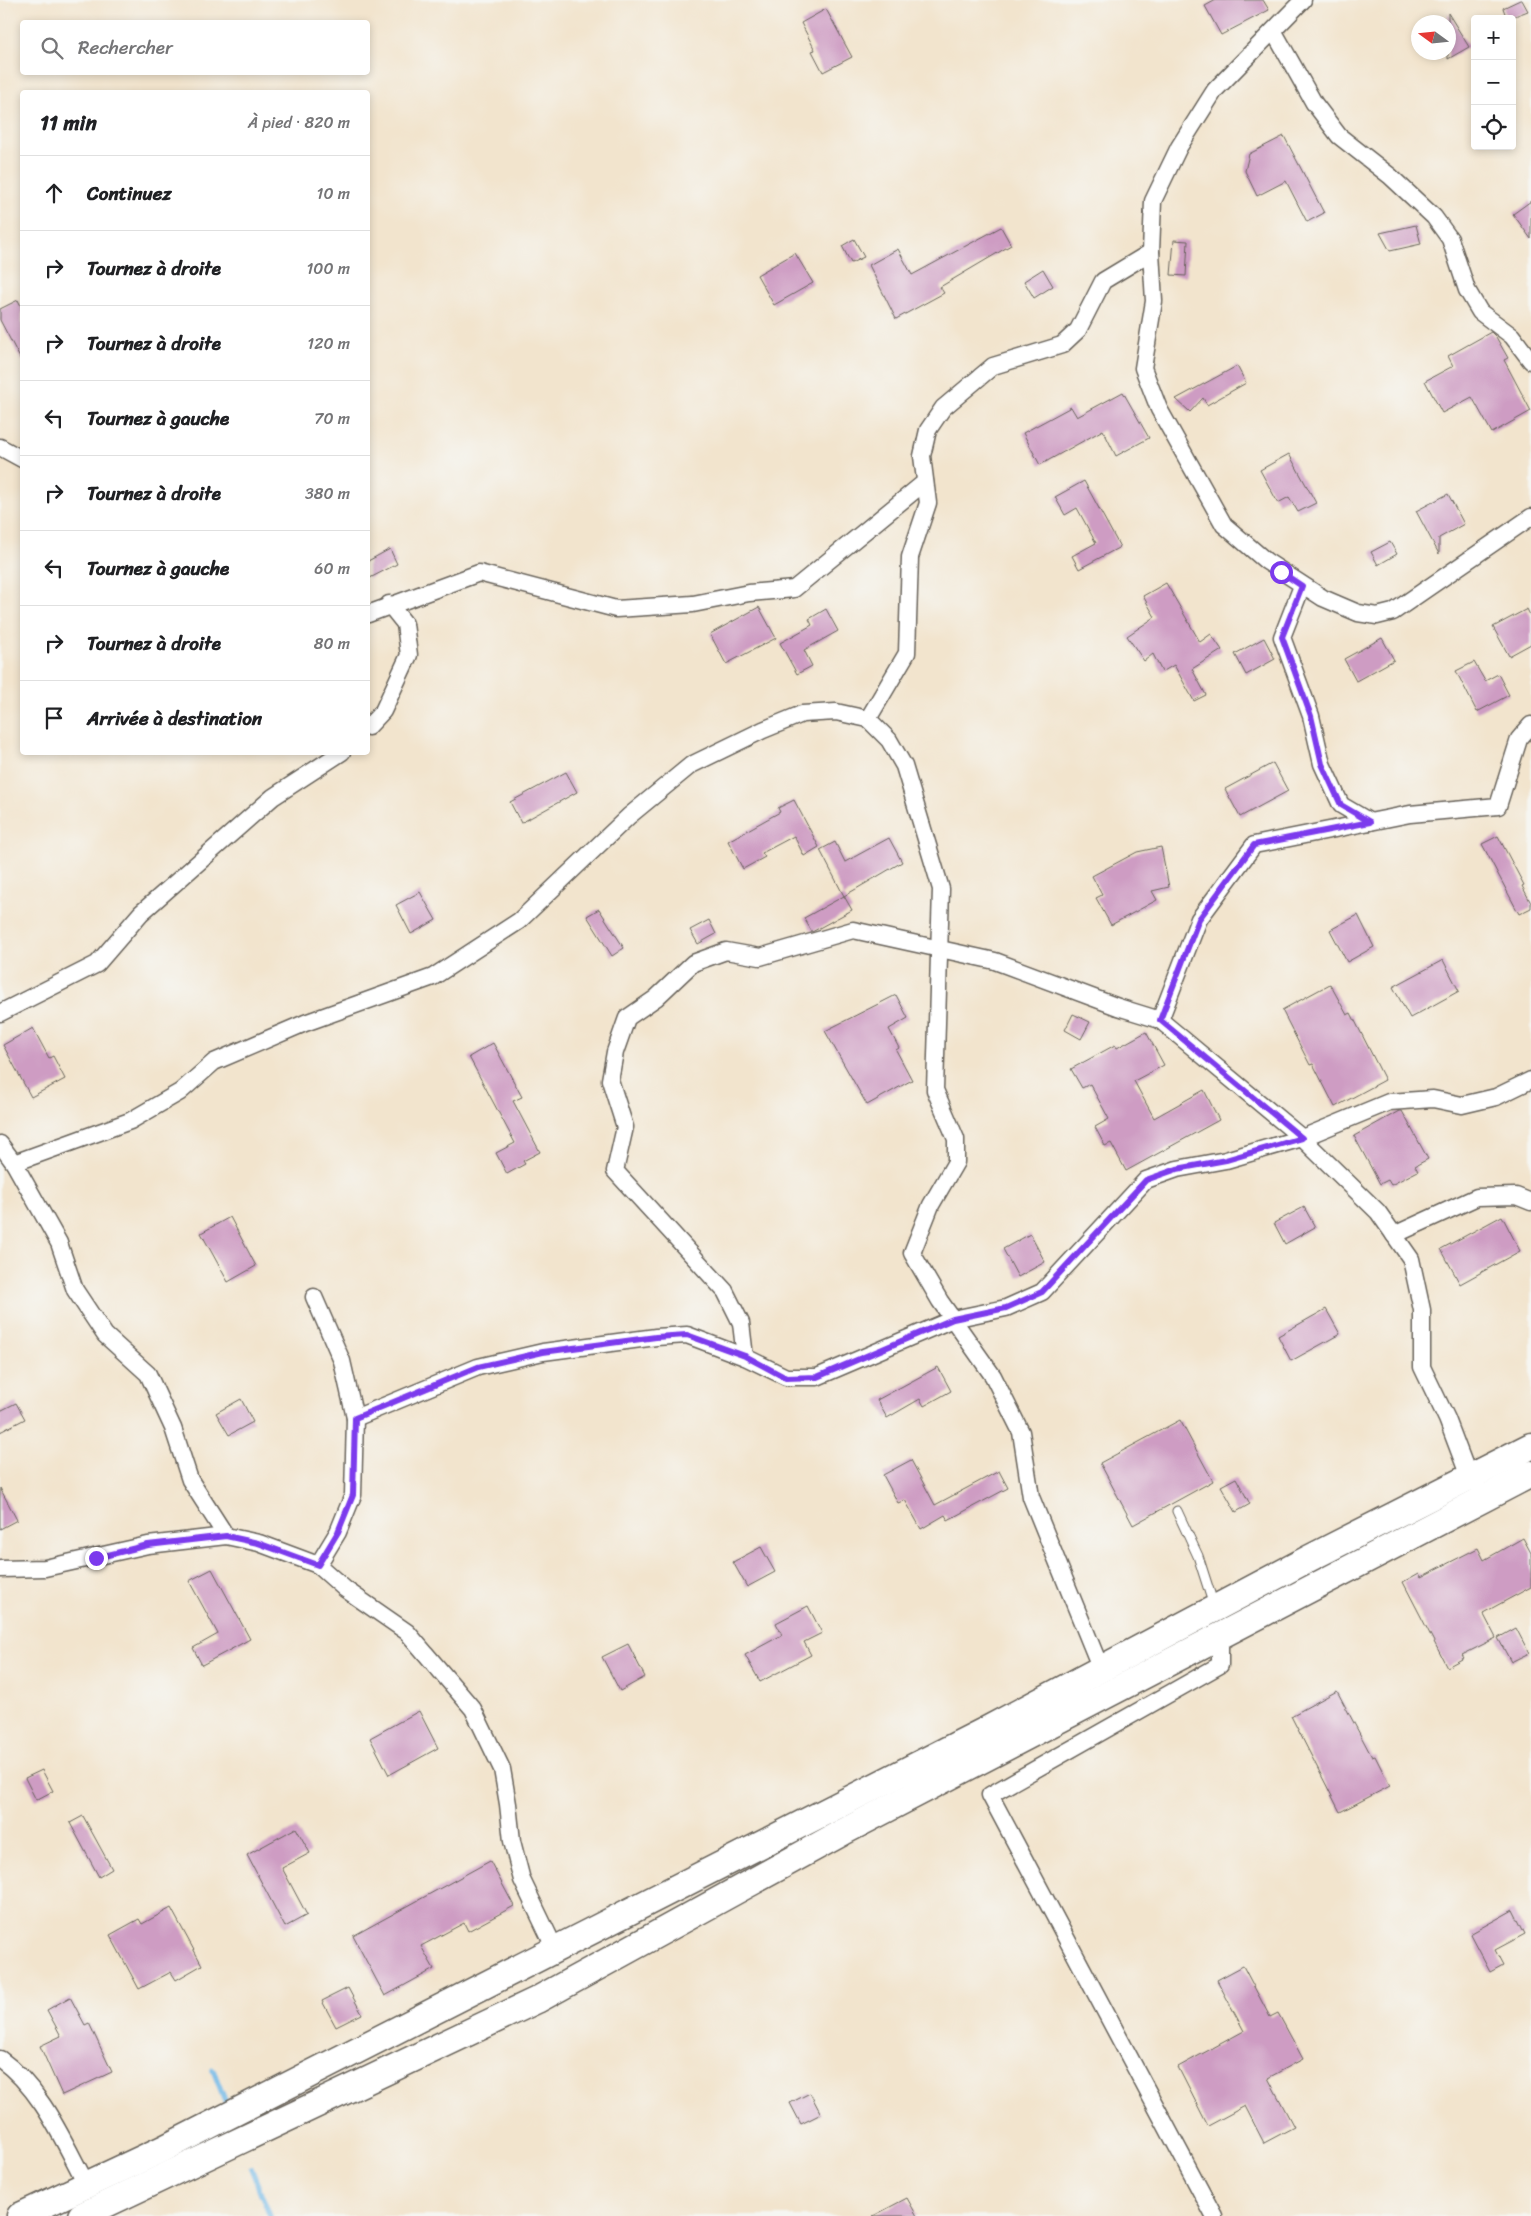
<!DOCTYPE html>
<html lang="fr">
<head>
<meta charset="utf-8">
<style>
	:root { --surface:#fff; --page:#f2f2f2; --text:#202124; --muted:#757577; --line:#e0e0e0 }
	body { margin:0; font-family:Sriracha,sans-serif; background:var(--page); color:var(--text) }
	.controls { position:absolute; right:15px; top:15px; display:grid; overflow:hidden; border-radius:5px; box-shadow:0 2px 8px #0003 }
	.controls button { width:45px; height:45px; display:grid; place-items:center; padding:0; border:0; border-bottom:1px solid var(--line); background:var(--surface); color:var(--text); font:25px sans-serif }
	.compass { position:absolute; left:1411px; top:15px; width:45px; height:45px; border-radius:50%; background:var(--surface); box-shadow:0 2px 8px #0003; rotate:285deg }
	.stop { position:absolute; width:15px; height:15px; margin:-11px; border:4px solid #7c3aed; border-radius:50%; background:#fff }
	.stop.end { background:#7c3aed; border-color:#fff; box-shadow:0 1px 5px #0008 }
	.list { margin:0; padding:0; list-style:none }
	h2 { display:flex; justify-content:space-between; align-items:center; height:65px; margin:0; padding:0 20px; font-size:21px }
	h2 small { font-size:16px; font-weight:400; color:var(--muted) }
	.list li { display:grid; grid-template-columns:32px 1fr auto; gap:15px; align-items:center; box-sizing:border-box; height:75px; padding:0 20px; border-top:1px solid var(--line) }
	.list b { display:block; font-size:19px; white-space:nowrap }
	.list em { font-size:16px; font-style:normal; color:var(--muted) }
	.icon { flex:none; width:28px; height:28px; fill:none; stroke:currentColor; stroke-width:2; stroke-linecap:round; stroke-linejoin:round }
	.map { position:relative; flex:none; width:1531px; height:2216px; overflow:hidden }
	.search { position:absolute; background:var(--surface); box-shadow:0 2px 8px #0003; left:20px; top:20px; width:350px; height:55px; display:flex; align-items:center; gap:12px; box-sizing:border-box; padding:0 18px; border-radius:5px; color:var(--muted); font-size:19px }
	.panel { position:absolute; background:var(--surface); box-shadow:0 2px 8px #0003; left:20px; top:90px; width:350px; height:665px; border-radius:5px }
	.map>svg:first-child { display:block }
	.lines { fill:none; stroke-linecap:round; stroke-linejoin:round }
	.stream { stroke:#6eb7e6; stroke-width:5.5 }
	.building { fill:#ce9cc3 }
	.lane-casing { stroke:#67625a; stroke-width:11 }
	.street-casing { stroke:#67625a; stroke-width:19 }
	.primary-casing { stroke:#67625a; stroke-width:29 }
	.lane { stroke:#fff; stroke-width:9 }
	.street { stroke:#fff; stroke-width:16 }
	.primary { stroke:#fff; stroke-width:26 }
	.route { stroke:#7c3aed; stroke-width:6 }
</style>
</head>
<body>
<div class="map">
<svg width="1531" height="2216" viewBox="0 0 1531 2216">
	<rect width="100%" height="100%" fill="#f6f6f2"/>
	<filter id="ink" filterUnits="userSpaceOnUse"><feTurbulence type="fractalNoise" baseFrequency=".02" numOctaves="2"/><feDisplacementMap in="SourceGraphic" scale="10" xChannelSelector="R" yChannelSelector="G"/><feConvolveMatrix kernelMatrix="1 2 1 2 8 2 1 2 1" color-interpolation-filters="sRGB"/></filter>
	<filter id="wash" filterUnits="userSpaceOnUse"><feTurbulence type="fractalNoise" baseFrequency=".0096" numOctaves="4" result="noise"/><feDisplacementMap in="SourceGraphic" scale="20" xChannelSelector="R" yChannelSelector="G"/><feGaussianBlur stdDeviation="1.12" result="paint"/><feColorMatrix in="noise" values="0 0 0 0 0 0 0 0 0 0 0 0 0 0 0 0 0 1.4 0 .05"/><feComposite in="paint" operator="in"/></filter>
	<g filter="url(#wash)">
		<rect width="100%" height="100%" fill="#f2e4cd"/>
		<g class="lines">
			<g class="stream">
				<path d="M213,2070L226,2103"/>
				<path d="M251,2168L270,2216"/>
			</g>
		</g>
		<g id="blocks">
			<g class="building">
				<path d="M1216,0H1263L1269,10L1221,35L1205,6Z"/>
				<path d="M1520,0H1522L1528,11L1507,19L1503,8Z"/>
				<path d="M826,9L852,57L823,72L812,51L815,50L801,23Z"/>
				<path d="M1448,13L1469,47L1448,59Z"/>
				<path d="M1284,136L1324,213L1307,222L1286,181L1257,196L1245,171L1249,154Z"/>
				<path d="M1531,201V239L1513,214Z"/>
				<path d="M1416,225L1421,244L1390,251L1380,233Z"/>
				<path d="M1001,227L1011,245L940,287L944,293L896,319L869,265L898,249L912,275Z"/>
				<path d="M854,239L864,257L851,263L842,246Z"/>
				<path d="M1174,240L1188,241L1186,276L1171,275Z"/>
				<path d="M795,253L813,283L774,305L757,275Z"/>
				<path d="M1043,269L1053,286L1034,298L1024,281Z"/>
				<path d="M18,300L22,308V362L0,320V309Z"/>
				<path d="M1491,332L1496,337L1508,358L1504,360L1531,411L1492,433L1472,397L1442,413L1425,381L1453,366L1448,356Z"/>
				<path d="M1237,366L1246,383L1207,405L1203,398L1190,412L1176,399Z"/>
				<path d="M1123,392L1149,438L1116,456L1103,430L1040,465L1023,433L1071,407L1077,417Z"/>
				<path d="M1289,454L1316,503L1298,512L1289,497L1278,503L1260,470Z"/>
				<path d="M1084,481L1120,547L1079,569L1072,556L1096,543L1077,508L1065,515L1055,497Z"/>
				<path d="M1448,494L1464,524L1439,538V554L1416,511Z"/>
				<path d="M1390,542L1397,554L1378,565L1371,552Z"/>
				<path d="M390,549L397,564L368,579V561Z"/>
				<path d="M1166,583L1200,642L1211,634L1222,650L1192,669L1206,695L1194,701L1174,665L1162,672L1153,654L1144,661L1127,636L1155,617L1143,596Z"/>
				<path d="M759,607L776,638L726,664L710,634Z"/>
				<path d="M826,609L838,631L804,650L812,666L797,674L780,643L812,625L809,619Z"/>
				<path d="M1527,609L1531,617V644L1509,656L1493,627Z"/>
				<path d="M1264,638L1275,659L1246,675L1235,654Z"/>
				<path d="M1382,638L1394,660L1356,681L1344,659Z"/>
				<path d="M1474,662L1485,681L1498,674L1509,695L1477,712L1456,671Z"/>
				<path d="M1273,763L1288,791L1240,817L1225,789Z"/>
				<path d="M566,772L577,792L521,823L510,802Z"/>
				<path d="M794,800L819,847L804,856L794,836L762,853L765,857L743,869L728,841L780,812L778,808Z"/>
				<path d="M1498,836L1524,885L1522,886L1531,903V908L1519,914L1482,844Z"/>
				<path d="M889,838L902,862L844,896L820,850L835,842L845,862Z"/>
				<path d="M1161,847L1169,887L1152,891L1157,900L1111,925L1096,898L1102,895L1092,876L1137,852Z"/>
				<path d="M420,892L436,920L411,934L396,905Z"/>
				<path d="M844,896L852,910L812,932L804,918Z"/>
				<path d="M599,909L624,948L612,956L587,916Z"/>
				<path d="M1358,915L1374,947L1347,962L1330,930Z"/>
				<path d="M709,920L716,934L698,944L690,930Z"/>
				<path d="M1443,960L1459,991L1410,1018L1393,987Z"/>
				<path d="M1330,984L1347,1015L1351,1013L1385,1080L1335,1107L1313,1064L1310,1065L1282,1010Z"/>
				<path d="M896,995L908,1018L889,1029L899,1048L896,1050L912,1080L867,1105L825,1031Z"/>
				<path d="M1073,1014L1090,1022L1081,1039L1065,1030Z"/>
				<path d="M33,1028L49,1058L53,1056L65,1079L31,1097L3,1045Z"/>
				<path d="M1146,1032L1164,1065L1134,1081L1154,1118L1204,1090L1219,1120L1126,1171L1111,1143L1105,1146L1095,1127L1109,1119L1090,1084L1082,1088L1071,1069L1115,1045L1117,1048Z"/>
				<path d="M493,1043L522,1097L513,1101L540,1152L523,1161L525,1164L507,1174L496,1153L515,1143L469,1057Z"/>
				<path d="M1399,1111H1402L1428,1159L1415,1166L1418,1171L1391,1185L1388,1180L1380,1184L1354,1136Z"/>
				<path d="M1304,1207L1315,1227L1285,1244L1274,1223Z"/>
				<path d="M1502,1216L1520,1251L1460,1284L1441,1249Z"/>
				<path d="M230,1217L256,1266L228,1282L201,1233Z"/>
				<path d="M1030,1234L1045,1262L1018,1277L1003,1249Z"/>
				<path d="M1326,1309L1340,1334L1291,1361L1278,1336Z"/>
				<path d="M938,1367L951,1391L924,1406L920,1399L887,1418L877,1400Z"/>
				<path d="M241,1399L253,1422L229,1435L216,1413Z"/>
				<path d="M16,1403L25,1419L0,1432V1411Z"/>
				<path d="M1180,1420L1213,1481L1133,1525L1100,1463Z"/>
				<path d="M911,1460L935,1505L999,1471L1008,1488L948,1520L945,1515L921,1529L905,1500L898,1503L883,1475Z"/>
				<path d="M1236,1478L1250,1504L1236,1512L1221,1486Z"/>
				<path d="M0,1488L17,1520L0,1529Z"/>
				<path d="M1523,1538L1531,1553V1587L1483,1613L1496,1638L1462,1655L1464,1658L1447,1667L1403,1582L1419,1573L1421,1577L1478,1548L1484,1560Z"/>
				<path d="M761,1547L775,1572L747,1587L733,1562Z"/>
				<path d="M212,1569L250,1639L202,1665L193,1648L218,1634L189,1581Z"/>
				<path d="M808,1606L822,1633L804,1642L811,1655L760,1682L745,1655L782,1635L776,1623Z"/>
				<path d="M1516,1628L1529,1653L1511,1662L1498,1638Z"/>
				<path d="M628,1644L645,1677L620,1691L602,1657Z"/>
				<path d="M1337,1691L1372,1757L1375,1756L1390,1786L1340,1812L1291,1716Z"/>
				<path d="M419,1711L438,1748L389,1775L370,1738Z"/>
				<path d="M42,1770L53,1791L36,1800L25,1778Z"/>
				<path d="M83,1816L112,1869L99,1877L70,1823Z"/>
				<path d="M296,1828L310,1853L282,1868L307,1915L285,1927L247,1855Z"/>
				<path d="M490,1861L514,1906L468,1931L464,1923L421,1946L434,1969L385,1996L353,1936Z"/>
				<path d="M171,1908L202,1965L176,1980L171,1972L139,1989L110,1935L139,1919L142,1924Z"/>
				<path d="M1513,1910L1525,1934L1495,1950L1503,1965L1490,1972L1470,1934Z"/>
				<path d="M1243,1966L1270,2017L1278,2013L1303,2059L1268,2078L1294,2127L1264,2143L1245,2106L1208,2126L1178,2067L1244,2031L1217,1980Z"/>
				<path d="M348,1988L362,2014L336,2027L322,2001Z"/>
				<path d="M70,1997L85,2025L89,2023L112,2072L62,2095L40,2046L61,2036L47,2010Z"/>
				<path d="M810,2093L821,2114L801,2124L790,2103Z"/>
				<path d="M907,2198L917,2216H873Z"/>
			</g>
		</g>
	</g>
	<g filter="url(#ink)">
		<use href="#blocks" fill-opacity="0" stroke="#67625a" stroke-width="1"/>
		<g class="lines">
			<g class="lane-casing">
				<path id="lane" d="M1177,1511L1198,1556L1214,1606"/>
			</g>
			<g class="street-casing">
				<g id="street">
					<path d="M1303,0L1215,90L1179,147L1153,201L1151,252L1154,301L1143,368L1159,409L1224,525L1266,561L1323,598L1358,613L1377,616L1393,612L1531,517"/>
					<path d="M1274,32L1314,103L1339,136L1390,176L1434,217L1450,239L1467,290L1480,312L1512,336L1531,361"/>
					<path d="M0,447L22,459"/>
					<path d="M1302,586L1282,637L1311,716L1322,764L1341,805L1370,822"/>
					<path d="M368,614L479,573L616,609L693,604L749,593L794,589L925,482"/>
					<path d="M868,719L907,653L910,557L928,503L922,456L928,430L943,408L993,366L1062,345L1078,330L1103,281L1151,252"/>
					<path d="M368,727L383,711L409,655L405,624L389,604"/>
					<path d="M0,1013L97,964L141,913L273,797L342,752"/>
					<path d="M1160,1020L1199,919L1254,845L1410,814L1498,806L1519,739L1531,725"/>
					<path d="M0,1144L14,1163L59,1243L75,1290L105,1335L148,1374L173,1428L190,1480L226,1536"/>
					<path d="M14,1163L130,1121L180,1092L214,1062L305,1023L433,977L519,921L629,816L691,765L763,730L802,714L836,712L868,719L889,740L904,766L941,889L935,1090L956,1139V1162L931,1205L912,1253L940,1301L993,1376L1021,1432L1031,1497L1101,1669"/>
					<path d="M1394,1235L1477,1197L1516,1196L1531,1202"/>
					<path d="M314,1297L342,1361L355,1418L353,1495L338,1532L318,1565"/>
					<path d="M745,1357L741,1323L725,1291L615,1171L625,1127L610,1080L615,1052L627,1018L656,998L693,963L726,951L760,957L853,930L995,961L1118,1007L1160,1020L1302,1138L1378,1212L1411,1259L1422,1310V1367L1447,1419L1469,1477L1476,1484"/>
					<path d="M355,1418L478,1367L543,1352L656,1337L687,1335L745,1357L786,1377H817L953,1319L1006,1308L1042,1292L1146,1180L1177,1169L1226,1160L1302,1138L1389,1102L1433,1099L1462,1105L1496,1097L1531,1080"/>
					<path d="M0,1569L45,1568L148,1545L226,1536L259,1543L318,1565L345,1589L407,1632L473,1709L502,1769L508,1804L512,1841L522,1880L555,1949"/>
					<path d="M0,2059C42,2089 63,2141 87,2185"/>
					<path d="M1214,2216L990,1795L1220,1665V1636"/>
				</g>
			</g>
			<g class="primary-casing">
				<g id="primary">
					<path d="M20,2216L163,2149L986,1730L1310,1558L1531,1446"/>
					<path d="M81,2216L537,2000L843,1832L1531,1474"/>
				</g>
			</g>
			<use href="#lane" class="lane"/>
			<use href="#street" class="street"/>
			<use href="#primary" class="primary"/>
		</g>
	</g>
	<g class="lines" filter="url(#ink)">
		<path class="route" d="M96,1558L148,1545L226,1536L258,1543L318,1565L338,1532L353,1495L355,1418L478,1367L543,1352L656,1337L687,1335L745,1356L786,1378L817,1377L953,1319L1006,1308L1042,1292L1146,1180L1177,1169L1226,1160L1302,1138L1160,1020L1199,919L1254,845L1370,822L1341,805L1322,764L1311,716L1282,637L1302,586L1281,572"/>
	</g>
</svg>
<div class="controls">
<button>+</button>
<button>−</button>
<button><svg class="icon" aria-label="locate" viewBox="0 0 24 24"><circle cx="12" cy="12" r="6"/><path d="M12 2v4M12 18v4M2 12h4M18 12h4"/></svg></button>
</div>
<svg class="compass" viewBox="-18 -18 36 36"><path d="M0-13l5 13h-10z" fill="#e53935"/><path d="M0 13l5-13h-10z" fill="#757577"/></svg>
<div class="stop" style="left:1281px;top:572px"></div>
<div class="stop end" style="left:96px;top:1558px"></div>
<div class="search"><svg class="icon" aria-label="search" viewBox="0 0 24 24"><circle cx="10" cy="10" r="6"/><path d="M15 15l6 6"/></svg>Rechercher</div>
<section class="panel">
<h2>11 min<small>À pied · 820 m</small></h2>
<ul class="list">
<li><svg class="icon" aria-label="ahead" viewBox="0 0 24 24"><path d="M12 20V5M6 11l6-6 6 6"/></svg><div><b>Continuez</b></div><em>10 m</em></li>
<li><svg class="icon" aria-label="right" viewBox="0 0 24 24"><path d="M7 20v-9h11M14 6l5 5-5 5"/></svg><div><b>Tournez à droite</b></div><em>100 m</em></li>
<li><svg class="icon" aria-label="right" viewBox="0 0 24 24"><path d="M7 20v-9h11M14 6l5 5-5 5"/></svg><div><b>Tournez à droite</b></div><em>120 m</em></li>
<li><svg class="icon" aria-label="left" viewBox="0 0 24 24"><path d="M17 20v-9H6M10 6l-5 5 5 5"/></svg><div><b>Tournez à gauche</b></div><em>70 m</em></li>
<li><svg class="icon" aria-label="right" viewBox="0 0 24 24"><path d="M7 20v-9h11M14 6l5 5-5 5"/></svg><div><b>Tournez à droite</b></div><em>380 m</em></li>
<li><svg class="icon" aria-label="left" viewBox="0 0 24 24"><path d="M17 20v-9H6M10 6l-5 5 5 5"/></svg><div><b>Tournez à gauche</b></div><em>60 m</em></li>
<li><svg class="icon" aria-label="right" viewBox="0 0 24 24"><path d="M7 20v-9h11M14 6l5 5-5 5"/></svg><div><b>Tournez à droite</b></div><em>80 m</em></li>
<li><svg class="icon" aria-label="arrive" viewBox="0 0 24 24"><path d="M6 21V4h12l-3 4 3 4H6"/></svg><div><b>Arrivée à destination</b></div></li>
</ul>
</section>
</div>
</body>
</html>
